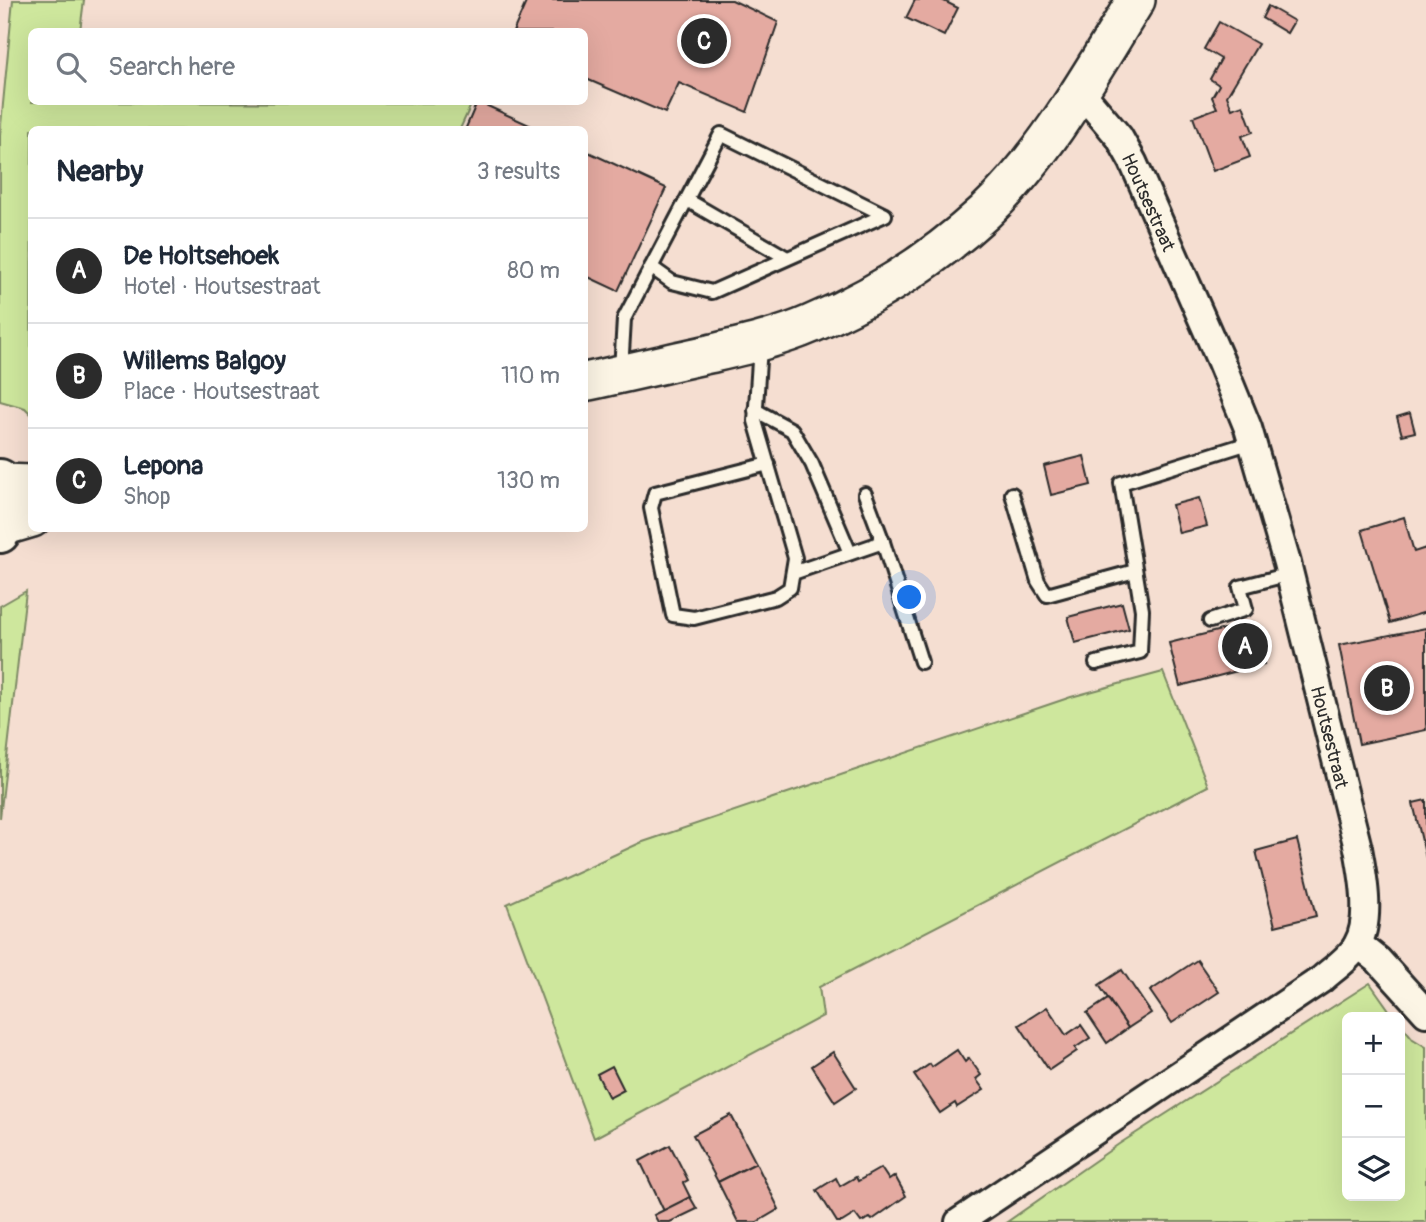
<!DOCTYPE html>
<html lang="en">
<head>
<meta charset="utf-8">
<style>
	:root { --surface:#fff; --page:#f6f6f7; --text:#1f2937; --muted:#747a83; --line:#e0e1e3; --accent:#2b2b2b }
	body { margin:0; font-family:Pangolin,sans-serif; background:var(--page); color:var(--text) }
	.controls { position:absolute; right:21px; bottom:21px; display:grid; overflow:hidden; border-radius:10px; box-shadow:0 7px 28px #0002 }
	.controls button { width:63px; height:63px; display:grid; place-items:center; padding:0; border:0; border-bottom:2px solid var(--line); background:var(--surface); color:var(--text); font:35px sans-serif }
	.you { position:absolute; left:910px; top:598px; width:24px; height:24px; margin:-18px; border:5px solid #fff; border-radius:50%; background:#1a73e8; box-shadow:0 0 0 10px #1a73e833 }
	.badge { display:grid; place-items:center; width:46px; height:46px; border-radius:50%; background:var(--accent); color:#fff; font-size:23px; font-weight:700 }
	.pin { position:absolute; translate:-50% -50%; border:4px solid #fff; box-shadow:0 2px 7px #0006 }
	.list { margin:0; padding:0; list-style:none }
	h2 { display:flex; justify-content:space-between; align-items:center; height:91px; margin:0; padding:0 28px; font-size:30px }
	h2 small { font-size:23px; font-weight:400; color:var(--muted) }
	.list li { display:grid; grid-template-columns:46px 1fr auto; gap:21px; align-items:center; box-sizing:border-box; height:105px; padding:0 28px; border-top:2px solid var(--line) }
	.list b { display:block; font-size:26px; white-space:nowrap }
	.list p { margin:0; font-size:23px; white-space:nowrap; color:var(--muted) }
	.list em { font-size:23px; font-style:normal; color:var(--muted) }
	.icon { flex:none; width:38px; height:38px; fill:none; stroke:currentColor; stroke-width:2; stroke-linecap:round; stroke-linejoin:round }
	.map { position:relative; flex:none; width:1426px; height:1222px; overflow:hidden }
	.search { position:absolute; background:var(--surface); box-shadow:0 7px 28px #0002; left:28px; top:28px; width:560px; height:77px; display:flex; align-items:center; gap:18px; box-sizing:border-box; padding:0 24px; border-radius:10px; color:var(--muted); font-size:26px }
	.panel { position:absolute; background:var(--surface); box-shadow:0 7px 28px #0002; left:28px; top:126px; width:560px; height:406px; border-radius:10px }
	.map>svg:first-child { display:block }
	.green { fill:#cee79d; stroke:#7c8964; stroke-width:2 }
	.building { fill:#e4aaa1; stroke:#2b2b2b; stroke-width:2 }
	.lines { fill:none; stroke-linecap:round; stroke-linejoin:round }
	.lane-casing { stroke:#2b2b2b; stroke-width:18 }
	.street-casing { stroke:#2b2b2b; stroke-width:32 }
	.secondary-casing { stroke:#2b2b2b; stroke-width:42 }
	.primary-casing { stroke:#2b2b2b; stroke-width:44 }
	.lane { stroke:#fcf5e5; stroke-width:12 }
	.street { stroke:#fcf5e5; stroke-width:26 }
	.secondary { stroke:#fcf5e5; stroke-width:37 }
	.primary { stroke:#fcf5e5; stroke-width:38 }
	.labels { text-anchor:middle; stroke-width:5; stroke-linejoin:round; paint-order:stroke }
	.street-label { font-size:19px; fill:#2b2b2b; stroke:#fcf5e5 }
</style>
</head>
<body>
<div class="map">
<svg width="1426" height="1222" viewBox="0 0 1426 1222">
	<rect width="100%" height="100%" fill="#f5ded1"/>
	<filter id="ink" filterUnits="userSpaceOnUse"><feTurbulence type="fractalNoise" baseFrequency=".0143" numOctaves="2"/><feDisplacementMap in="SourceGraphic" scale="14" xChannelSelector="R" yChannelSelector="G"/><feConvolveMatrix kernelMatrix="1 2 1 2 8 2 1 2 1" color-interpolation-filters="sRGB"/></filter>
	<g filter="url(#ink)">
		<g class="green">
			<path d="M13,0H84L80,31L32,32V102L472,103L460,129L32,130L31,414L25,408L0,401V135Z"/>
			<path d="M26,591L0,818V606Z"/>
			<path d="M1163,672L1208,786L819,987L823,1016L594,1138L507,904L640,843L1071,697Z"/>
			<path d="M1370,983L1394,1017H1347V1196H1400V1023L1413,1039L1426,1047V1222H1007L1119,1144Z"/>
		</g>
		<g class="building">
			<path d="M527,0H732L778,22L747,112L679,83L665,113L584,78V32H513Z"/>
			<path d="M915,0H942L958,8L944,36L906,18Z"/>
			<path d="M1268,6L1294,21L1287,33L1262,18Z"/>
			<path d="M1219,22L1258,44L1227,96L1232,109L1243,105L1253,132L1242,136L1250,157L1213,171L1193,117L1217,108L1212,97L1219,85L1210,79L1221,59L1204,49Z"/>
			<path d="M477,102H479L540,130H465Z"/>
			<path d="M584,150L666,188L618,291L584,275Z"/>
			<path d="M1410,413L1415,432L1402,435L1397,417Z"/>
			<path d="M1084,456L1091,485L1051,495L1044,466Z"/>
			<path d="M1199,498L1207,526L1179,533L1172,505Z"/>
			<path d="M1404,517L1414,552L1426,548V612L1390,623L1362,530Z"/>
			<path d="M1122,603L1129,629L1075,643L1068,617Z"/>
			<path d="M1253,622L1264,664L1180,686L1169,643Z"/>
			<path d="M1426,628V730L1359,744L1339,645Z"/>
			<path d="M1426,800V858L1413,803Z"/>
			<path d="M1297,840L1316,916L1275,926L1256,851Z"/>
			<path d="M1197,960L1219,992L1172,1023L1150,991Z"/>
			<path d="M1122,970L1151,1013L1128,1028L1099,985Z"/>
			<path d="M1108,999L1128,1028L1107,1043L1087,1013Z"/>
			<path d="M1047,1007L1066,1035L1081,1025L1090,1038L1075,1048L1077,1051L1049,1070L1019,1025Z"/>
			<path d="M957,1050L965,1062L969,1058L981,1075L976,1079L984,1090L957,1107L955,1103L940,1113L914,1075L930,1064L932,1067Z"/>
			<path d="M833,1052L856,1088L835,1102L812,1066Z"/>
			<path d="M612,1066L624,1090L609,1098L597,1074Z"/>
			<path d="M731,1115L756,1163L718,1182L693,1135Z"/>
			<path d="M670,1145L688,1180L683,1183L690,1197L664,1211L640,1161Z"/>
			<path d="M756,1163L779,1209L757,1222H738L718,1182Z"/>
			<path d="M881,1168L889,1180L895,1176L906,1196L872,1220L870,1218L861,1222L855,1214L842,1222H837L817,1190L836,1178L840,1186L856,1177L858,1181Z"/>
			<path d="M690,1197L697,1209L670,1222H658L654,1215Z"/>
		</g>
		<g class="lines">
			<g class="lane-casing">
				<g id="lane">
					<path d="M687,200L787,258"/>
					<path d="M760,346L755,421L795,558L790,588L776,597L694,618L673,615L651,508L655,493L768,464"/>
					<path d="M621,370L624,319L721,134L885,215L712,292L672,282L651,267"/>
					<path d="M755,410L792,430L812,464L850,553"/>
					<path d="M865,494L883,542L921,662"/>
					<path d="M1012,494L1038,581L1047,595L1135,571"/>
					<path d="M793,573L883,542"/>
					<path d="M1210,621L1246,609L1240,587L1290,574"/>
					<path d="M1096,663L1140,652L1142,610L1121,483L1252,442"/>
				</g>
			</g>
			<g class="street-casing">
				<g id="street">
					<path d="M1358,944L1378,960L1426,1013"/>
					<path d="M959,1222L1322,979C1333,969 1350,958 1357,945C1372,920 1363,875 1358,848L1287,563L1248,428L1221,362L1133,162L1119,137L1080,91"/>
				</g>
			</g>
			<g class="secondary-casing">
				<g id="secondary">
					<path d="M584,382C626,373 668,363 709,354C743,346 779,338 811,324C875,297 934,259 985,212C1045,156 1093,70 1136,0"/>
					<path d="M3,483L32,484"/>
					<path d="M5,526L32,518"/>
				</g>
			</g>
			<g class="primary-casing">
				<path id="primary" d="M0,479C9,496 11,517 0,533"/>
			</g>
			<use href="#lane" class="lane"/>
			<use href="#street" class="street"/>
			<use href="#secondary" class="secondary"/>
			<use href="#primary" class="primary"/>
		</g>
	</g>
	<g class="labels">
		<g class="street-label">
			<text transform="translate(1149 202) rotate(66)" y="7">Houtsestraat</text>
			<text transform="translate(1330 737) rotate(76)" y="7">Houtsestraat</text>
		</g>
	</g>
</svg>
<div class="controls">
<button>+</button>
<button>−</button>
<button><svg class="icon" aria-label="layers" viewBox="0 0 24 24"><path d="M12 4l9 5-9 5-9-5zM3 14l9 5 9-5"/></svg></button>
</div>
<div class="you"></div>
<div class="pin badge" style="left:1245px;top:646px">A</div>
<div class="pin badge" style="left:1387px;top:688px">B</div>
<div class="pin badge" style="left:704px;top:41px">C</div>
<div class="search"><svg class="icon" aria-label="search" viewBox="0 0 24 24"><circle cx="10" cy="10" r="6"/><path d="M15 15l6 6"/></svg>Search here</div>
<section class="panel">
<h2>Nearby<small>3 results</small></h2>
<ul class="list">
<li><span class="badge">A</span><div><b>De Holtsehoek</b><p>Hotel · Houtsestraat</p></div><em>80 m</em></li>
<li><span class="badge">B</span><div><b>Willems Balgoy</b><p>Place · Houtsestraat</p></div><em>110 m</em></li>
<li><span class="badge">C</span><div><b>Lepona</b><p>Shop</p></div><em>130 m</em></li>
</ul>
</section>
</div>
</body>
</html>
